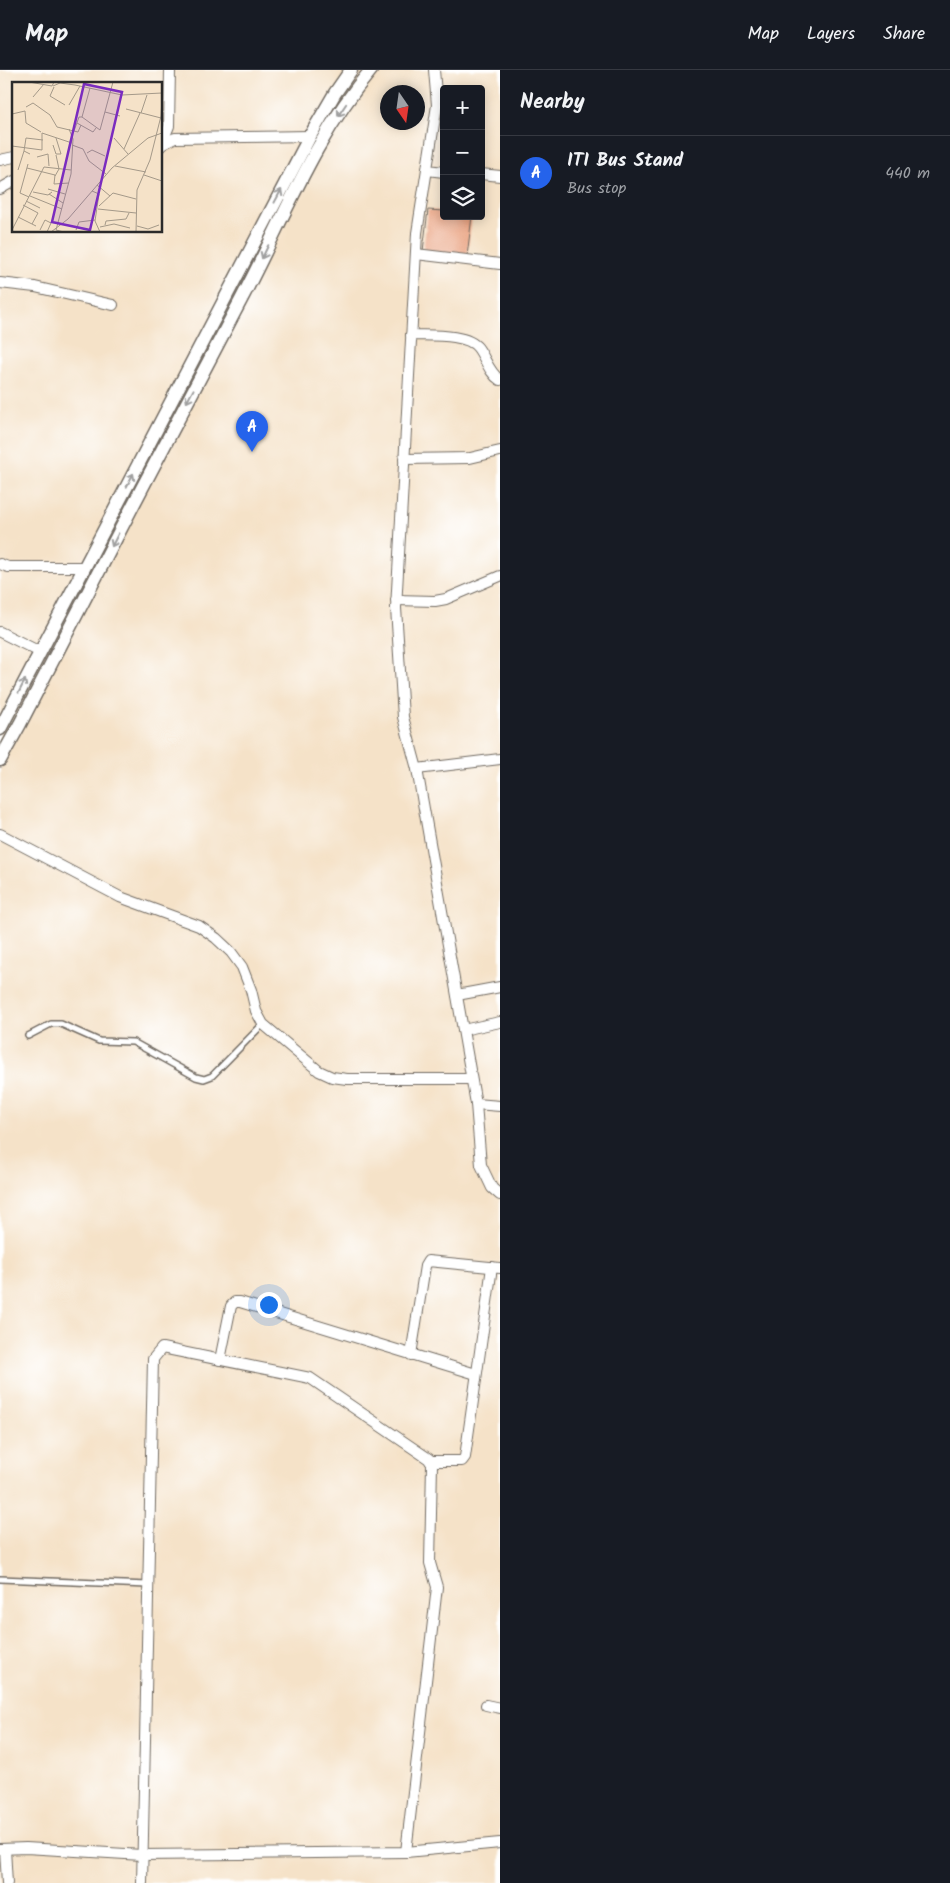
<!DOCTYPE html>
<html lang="en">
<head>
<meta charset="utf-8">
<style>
	:root { --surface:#171b24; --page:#242831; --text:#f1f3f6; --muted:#9ea1a6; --line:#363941; --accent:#2563eb }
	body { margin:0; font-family:Kalam,sans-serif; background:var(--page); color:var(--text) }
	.controls { position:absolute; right:15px; top:15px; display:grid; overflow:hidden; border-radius:5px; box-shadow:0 2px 12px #0003 }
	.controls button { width:45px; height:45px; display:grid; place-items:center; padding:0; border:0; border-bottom:1px solid var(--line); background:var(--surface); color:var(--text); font:25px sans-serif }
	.compass { position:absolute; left:380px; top:15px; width:45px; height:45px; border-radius:50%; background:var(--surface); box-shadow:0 2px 12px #0003; rotate:167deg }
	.you { position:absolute; left:268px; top:1234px; width:18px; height:18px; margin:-12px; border:4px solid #fff; border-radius:50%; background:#1a73e8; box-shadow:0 0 0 8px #1a73e833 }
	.badge { display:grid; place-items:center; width:32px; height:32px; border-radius:50%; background:var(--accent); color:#fff; font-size:16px; font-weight:700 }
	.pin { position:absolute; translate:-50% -41px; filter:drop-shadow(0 1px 2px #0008) }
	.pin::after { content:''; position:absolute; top:26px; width:18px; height:15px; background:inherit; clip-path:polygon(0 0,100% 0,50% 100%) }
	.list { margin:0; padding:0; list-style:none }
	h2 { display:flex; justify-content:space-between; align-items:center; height:65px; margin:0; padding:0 20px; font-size:21px }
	h2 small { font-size:16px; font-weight:400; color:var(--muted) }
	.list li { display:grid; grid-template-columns:32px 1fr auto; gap:15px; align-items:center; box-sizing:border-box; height:75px; padding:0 20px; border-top:1px solid var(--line) }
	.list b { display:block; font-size:19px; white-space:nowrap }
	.list p { margin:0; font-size:16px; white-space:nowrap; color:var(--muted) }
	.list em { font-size:16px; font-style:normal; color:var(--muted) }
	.icon { flex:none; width:28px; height:28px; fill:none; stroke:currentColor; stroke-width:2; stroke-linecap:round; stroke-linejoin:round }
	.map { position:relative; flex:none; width:500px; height:1813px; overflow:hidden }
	header { display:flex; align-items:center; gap:30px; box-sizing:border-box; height:70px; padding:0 25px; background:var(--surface); border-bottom:1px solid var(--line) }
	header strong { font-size:24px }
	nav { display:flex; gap:28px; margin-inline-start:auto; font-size:18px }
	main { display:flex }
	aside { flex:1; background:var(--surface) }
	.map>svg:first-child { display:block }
	.building { fill:#eaa483 }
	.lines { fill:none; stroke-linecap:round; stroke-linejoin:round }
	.service-casing { stroke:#726b62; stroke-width:8 }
	.minor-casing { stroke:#726b62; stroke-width:12 }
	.tertiary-casing { stroke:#726b62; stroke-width:15 }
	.service { stroke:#fff; stroke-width:5 }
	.minor { stroke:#fff; stroke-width:10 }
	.tertiary { stroke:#fff; stroke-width:12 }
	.oneway { stroke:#a0a0a0 }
	.inset-road { fill:none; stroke:#a49989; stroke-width:1 }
	.view { fill:#7b2cbf; fill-opacity:0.15; stroke:#7b2cbf; stroke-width:2.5 }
	.inset-edge { fill:none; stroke:#2b2b2b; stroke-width:2.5 }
</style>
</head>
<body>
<header>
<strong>Map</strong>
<nav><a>Map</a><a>Layers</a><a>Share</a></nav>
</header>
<main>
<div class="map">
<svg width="500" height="1813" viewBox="0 0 500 1813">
	<rect width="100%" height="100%" fill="#fff"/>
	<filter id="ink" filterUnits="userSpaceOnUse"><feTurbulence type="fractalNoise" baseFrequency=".02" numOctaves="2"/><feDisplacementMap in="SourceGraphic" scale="10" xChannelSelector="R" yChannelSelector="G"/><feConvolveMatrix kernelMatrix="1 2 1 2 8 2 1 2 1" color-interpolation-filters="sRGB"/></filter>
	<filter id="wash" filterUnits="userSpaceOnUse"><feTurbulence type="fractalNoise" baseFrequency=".0096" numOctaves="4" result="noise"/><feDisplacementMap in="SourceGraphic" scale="20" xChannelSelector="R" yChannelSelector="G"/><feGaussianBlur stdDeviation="1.12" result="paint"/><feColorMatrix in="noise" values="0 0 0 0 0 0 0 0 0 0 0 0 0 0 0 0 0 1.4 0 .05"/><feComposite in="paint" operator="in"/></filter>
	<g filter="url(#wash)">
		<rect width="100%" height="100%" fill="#f5e2c8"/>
		<g id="blocks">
			<path class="building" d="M428,140L444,141V146H472L467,186L423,181Z"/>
		</g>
	</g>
	<g filter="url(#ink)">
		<use href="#blocks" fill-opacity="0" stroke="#726b62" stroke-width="1"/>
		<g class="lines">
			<g class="service-casing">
				<g id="service">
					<path d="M28,966L51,954H61L99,971L133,972L196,1007L204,1009L212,1006L263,954"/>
					<path d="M0,1509L148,1515"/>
				</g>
			</g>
			<g class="minor-casing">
				<g id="minor">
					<path d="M434,0L437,35L417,163L396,538L403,647L417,699L463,960L476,1034L481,1095L492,1118L500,1125"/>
					<path d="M163,74L175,68L310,66"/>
					<path d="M161,76L169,56L170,0"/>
					<path d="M0,90L14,87"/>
					<path d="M427,100L444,102"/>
					<path d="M481,104L500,106"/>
					<path d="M0,119L14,111"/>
					<path d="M416,184L500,194"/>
					<path d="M0,213L35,217L113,235"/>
					<path d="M411,265C429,266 467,263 478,278C486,289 489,303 500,310"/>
					<path d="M404,389L470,388L500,381"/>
					<path d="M0,494L8,497H84"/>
					<path d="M396,530L435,531L446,529L500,506"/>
					<path d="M0,562L40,582"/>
					<path d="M417,699L500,689"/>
					<path d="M0,764L120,827L199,856L216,868L231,882L242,897L251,920L256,941L263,954L319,1001L332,1007L347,1009H471"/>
					<path d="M457,925L500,917"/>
					<path d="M463,960L500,952"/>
					<path d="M476,1034L500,1036"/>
					<path d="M411,1285L425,1196L428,1191L500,1198"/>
					<path d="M220,1290L231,1236L235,1232H240L476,1304"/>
					<path d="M430,1391H462L465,1387L492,1197"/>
					<path d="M486,1635L500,1638"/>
					<path d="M0,1779L26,1778L142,1785L406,1782L500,1773"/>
					<path d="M5,1779L7,1813"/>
					<path d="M142,1813L153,1289L162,1278L310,1308L429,1389L432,1394L430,1493L437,1517L406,1782"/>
				</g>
			</g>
			<g class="tertiary-casing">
				<g id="tertiary">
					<path d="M0,659L310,66L335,23L351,0"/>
					<path d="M0,690L20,654C93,511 168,368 243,226C283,150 315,66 371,0"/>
				</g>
			</g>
			<use href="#service" class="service"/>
			<use href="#minor" class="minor"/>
			<use href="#tertiary" class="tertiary"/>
		</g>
		<defs><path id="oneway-shaft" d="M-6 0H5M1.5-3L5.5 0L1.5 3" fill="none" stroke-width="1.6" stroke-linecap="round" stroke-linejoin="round" transform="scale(1.25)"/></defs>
		<g class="oneway">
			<use href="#oneway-shaft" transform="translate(342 40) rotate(124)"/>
			<use href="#oneway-shaft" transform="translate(278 126) rotate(-62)"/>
			<use href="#oneway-shaft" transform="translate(265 182) rotate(116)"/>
			<use href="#oneway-shaft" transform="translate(190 326) rotate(118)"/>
			<use href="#oneway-shaft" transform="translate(130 410) rotate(-63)"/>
			<use href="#oneway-shaft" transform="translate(115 470) rotate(117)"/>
			<use href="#oneway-shaft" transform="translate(22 616) rotate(-63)"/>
		</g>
	</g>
	<g transform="translate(12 12)">
		<rect width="150" height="150" fill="#f5e2c8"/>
		<path class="inset-road" d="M17,0L40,4L42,0M41,4L48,1L63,3L110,13L150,11M42,5L38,14L53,23M78,6L70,35L88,48L101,0M21,15L32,2M57,23L68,4M14,25L21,21L38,33L45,45L66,50L69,43M114,27L149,36M93,30L108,34M129,31L135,13M0,32L13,29L14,41L29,50M65,41L81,50L84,46M62,49L67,35H70M102,56L116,72M41,63L44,72H49L44,56M60,63L71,67L77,79L94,92M0,64L30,68V51L60,61M112,67L128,31M75,71L80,68L93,74M18,72L12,69L14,56L31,58M25,75L36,72L37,84M16,82L8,111L17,115M103,84L134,90M15,86L43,93L42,102L57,101M6,88L12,69M132,93L150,99M43,94L47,87L44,73M85,103L98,114M36,107L53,112M80,109L87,112L83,139L88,150M21,110L36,113L40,110M37,112L51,121M18,114L50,127M14,119L28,126M11,123L26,131L20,142M87,124L101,111L124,117M86,127L124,131M6,135L24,144M93,143L94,139L114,137L117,131M125,144L136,147L147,143M88,145L102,142L118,146M0,148L32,85L59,88M28,148L33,138L39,141L35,150M64,148L67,140L83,138M39,150L56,137L100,86L136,56L150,51M52,150L44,148L59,92L61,57L57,47M124,150L125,108L138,78L149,34L150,16"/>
		<path class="view" d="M72,2L110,10L78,148L40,140Z"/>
		<rect width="150" height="150" class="inset-edge"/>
	</g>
</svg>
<div class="controls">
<button>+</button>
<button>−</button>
<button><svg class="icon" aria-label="layers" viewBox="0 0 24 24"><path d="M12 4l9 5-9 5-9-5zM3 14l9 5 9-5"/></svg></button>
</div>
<svg class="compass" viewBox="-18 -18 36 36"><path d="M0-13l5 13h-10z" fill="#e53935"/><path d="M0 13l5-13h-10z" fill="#9ea1a6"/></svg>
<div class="you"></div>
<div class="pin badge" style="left:252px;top:382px">A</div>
</div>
<aside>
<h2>Nearby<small></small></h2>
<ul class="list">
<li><span class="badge">A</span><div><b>ITI Bus Stand</b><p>Bus stop</p></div><em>440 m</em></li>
</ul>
</aside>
</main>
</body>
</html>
